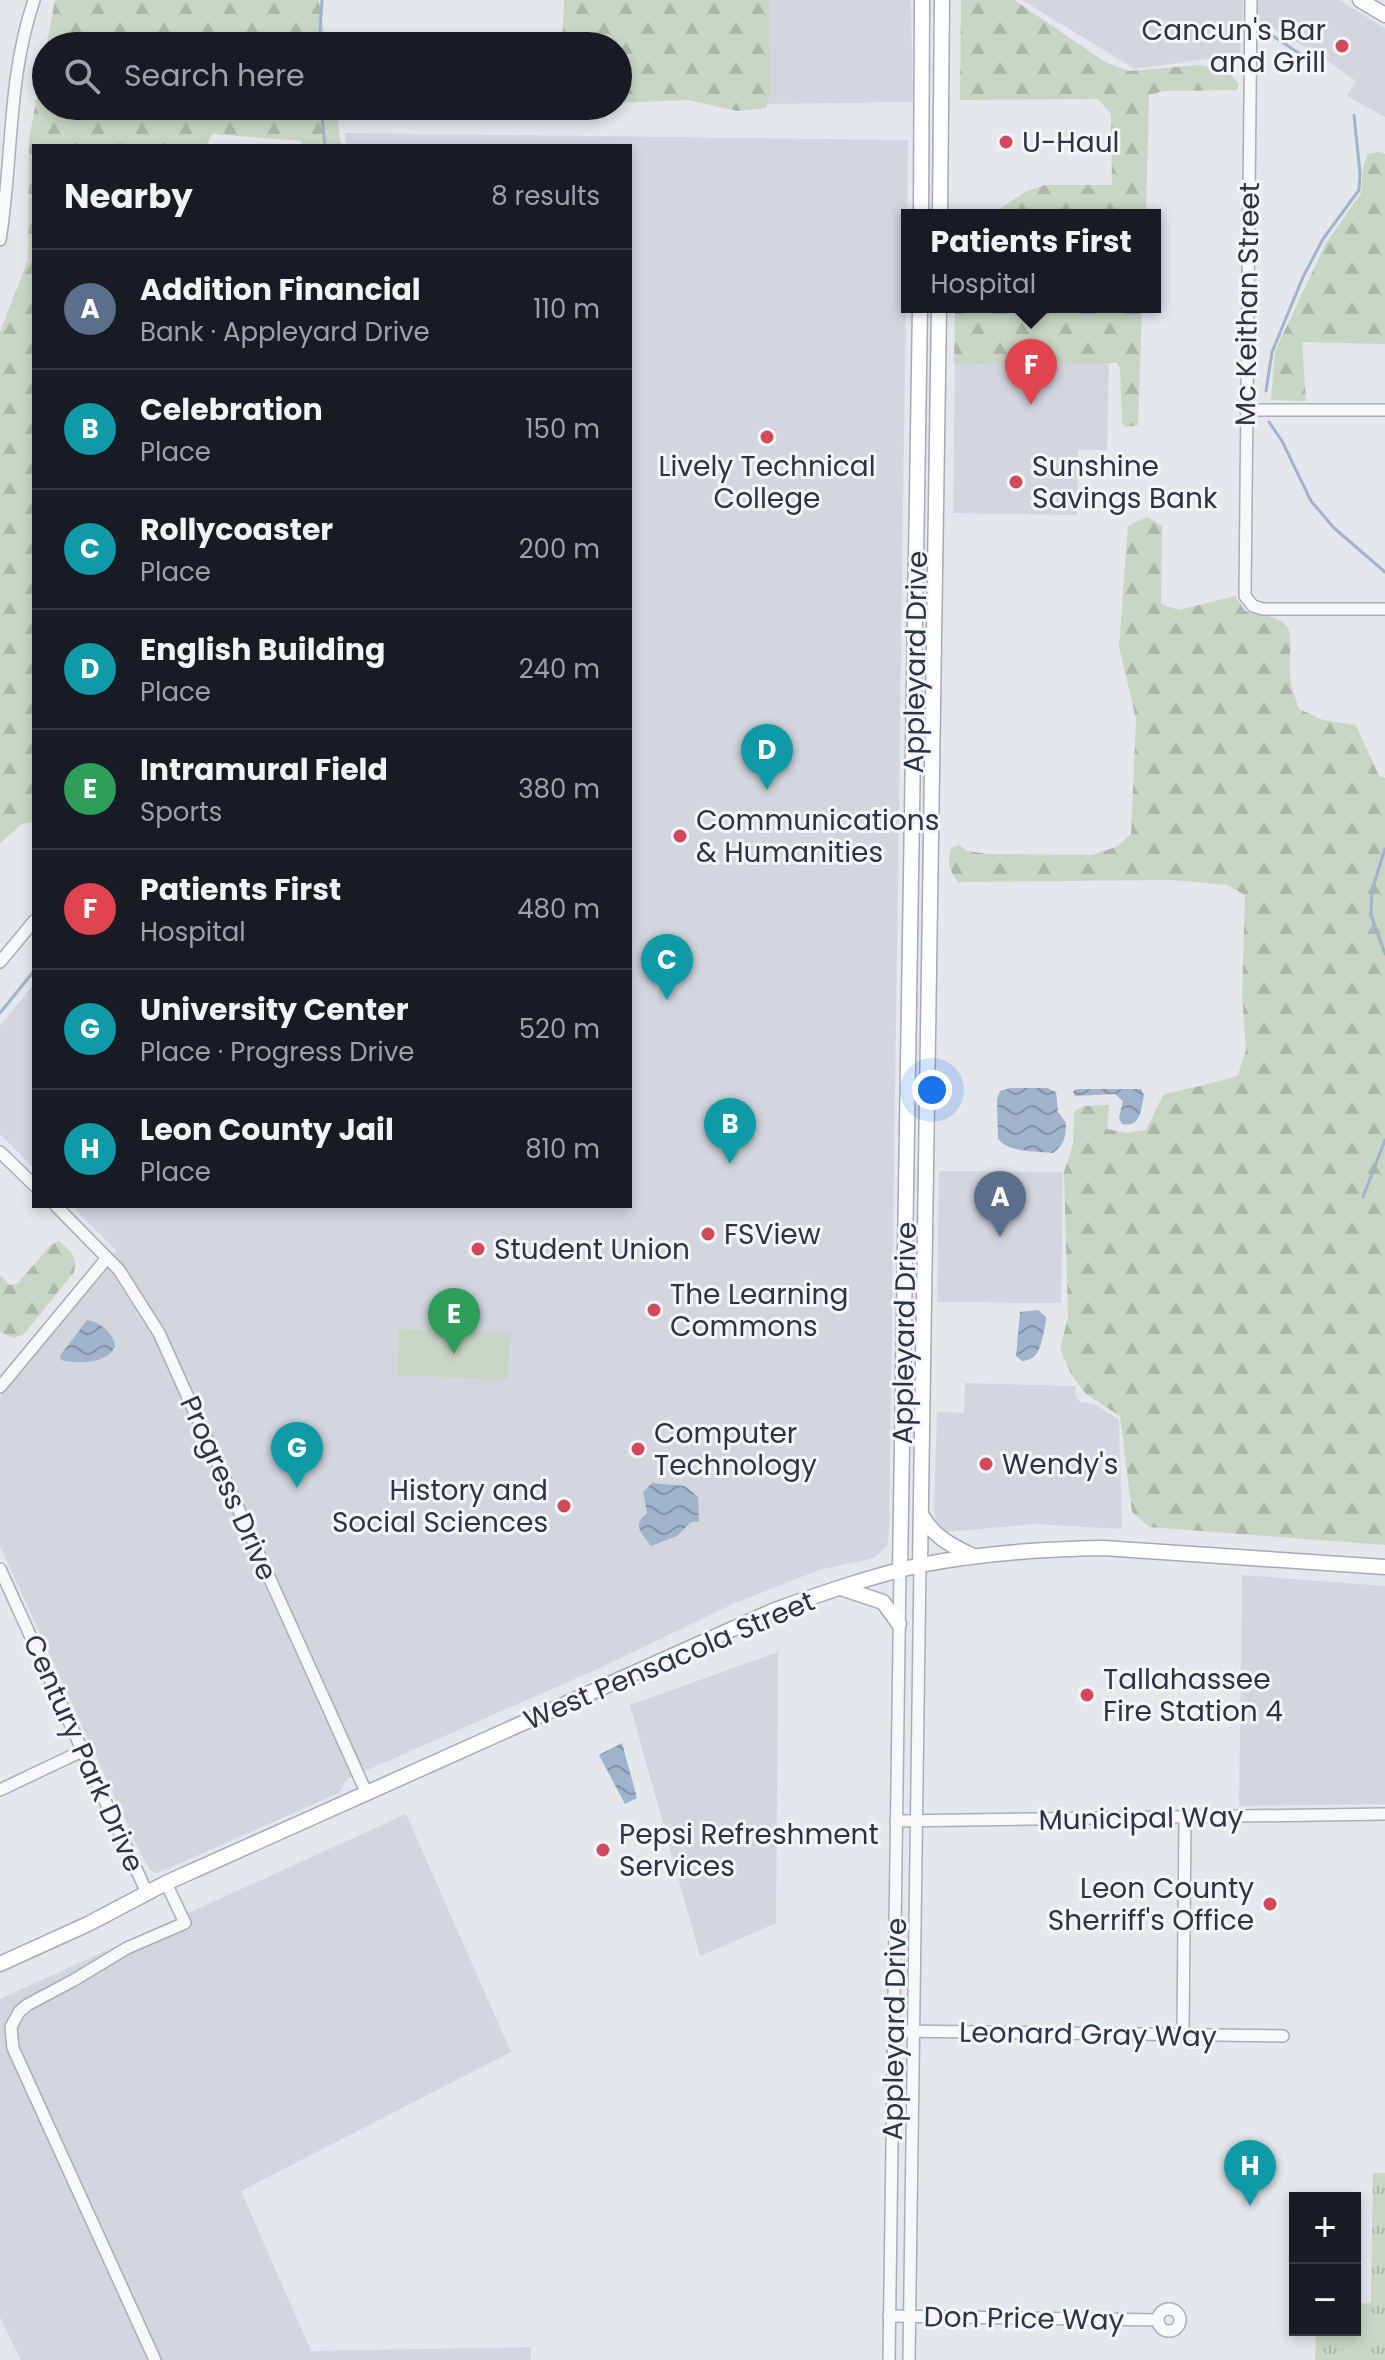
<!DOCTYPE html>
<html lang="en">
<head>
<meta charset="utf-8">
<style>
	:root { --surface:#171b24; --page:#20242c; --text:#f1f3f6; --muted:#9ea1a6; --line:#363941; --accent:#db2777 }
	body { margin:0; font-family:Poppins,sans-serif; background:var(--page); color:var(--text) }
	.controls { position:absolute; right:24px; bottom:24px; display:grid; overflow:hidden; border-radius:0px; box-shadow:0 4px 12px #0003 }
	.controls button { width:72px; height:72px; display:grid; place-items:center; padding:0; border:0; border-bottom:2px solid var(--line); background:var(--surface); color:var(--text); font:40px sans-serif }
	.you { position:absolute; left:932px; top:1090px; width:28px; height:28px; margin:-20px; border:6px solid #fff; border-radius:50%; background:#1a73e8; box-shadow:0 0 0 12px #1a73e833 }
	.badge { display:grid; place-items:center; width:52px; height:52px; border-radius:50%; background:var(--accent); color:#fff; font-size:26px; font-weight:700 }
	.pin { position:absolute; translate:-50% -66px; filter:drop-shadow(0 2px 4px #0008) }
	.pin::after { content:''; position:absolute; top:42px; width:28px; height:24px; background:inherit; clip-path:polygon(0 0,100% 0,50% 100%) }
	.popup { position:absolute; left:901px; top:209px; width:260px; height:104px; box-sizing:border-box; display:grid; place-content:center; border-radius:0px; background:var(--surface); filter:drop-shadow(0 2px 6px #0005); font-size:26px; white-space:nowrap; color:var(--muted) }
	.popup b { font-size:30px; color:var(--text) }
	.popup::after { content:''; position:absolute; left:50%; top:100%; margin-left:-16px; border:16px solid transparent; border-top-color:var(--surface) }
	.list { margin:0; padding:0; list-style:none }
	h2 { display:flex; justify-content:space-between; align-items:center; height:104px; margin:0; padding:0 32px; font-size:34px }
	h2 small { font-size:26px; font-weight:400; color:var(--muted) }
	.list li { display:grid; grid-template-columns:52px 1fr auto; gap:24px; align-items:center; box-sizing:border-box; height:120px; padding:0 32px; border-top:2px solid var(--line) }
	.list b { display:block; font-size:30px; white-space:nowrap }
	.list p { margin:0; font-size:26px; white-space:nowrap; color:var(--muted) }
	.list em { font-size:26px; font-style:normal; color:var(--muted) }
	.icon { flex:none; width:44px; height:44px; fill:none; stroke:currentColor; stroke-width:2; stroke-linecap:round; stroke-linejoin:round }
	.map { position:relative; flex:none; width:1385px; height:2360px; overflow:hidden }
	.search { position:absolute; background:var(--surface); box-shadow:0 4px 12px #0003; left:32px; top:32px; width:600px; height:88px; display:flex; align-items:center; gap:20px; box-sizing:border-box; padding:0 28px; border-radius:44px; color:var(--muted); font-size:30px }
	.panel { position:absolute; background:var(--surface); box-shadow:0 4px 12px #0003; left:32px; top:144px; width:600px; height:1064px; border-radius:0px }
	.map>svg:first-child { display:block }
	.built { fill:#d2d6de }
	.forest { fill:url(#forest-firs) }
	.park { fill:url(#park-tufts) }
	.pitch { fill:#c9d6c5 }
	.water { fill:url(#water-waves) }
	.lines { fill:none; stroke-linecap:round; stroke-linejoin:round }
	.stream { stroke:#9fb4cc; stroke-width:3 }
	.minor-casing { stroke:#a9aeb7; stroke-width:14 }
	.major-casing { stroke:#a3abb8; stroke-width:17 }
	.minor { stroke:#f7f8fa; stroke-width:11 }
	.major { stroke:#fff; stroke-width:14 }
	.poi-dot { fill:#d1495b; stroke:#f4f6f9; stroke-width:3 }
	.labels { text-anchor:middle; stroke-width:6; stroke-linejoin:round; paint-order:stroke }
	.poi-label { font-size:28px; fill:#2b3445; stroke:#f4f6f9; text-anchor:start }
	.street-label { font-size:28px; fill:#2b3445; stroke:#f4f6f9 }
</style>
</head>
<body>
<div class="map">
<svg width="1385" height="2360" viewBox="0 0 1385 2360">
	<defs>
		<pattern id="forest-firs" width="22" height="20" patternUnits="userSpaceOnUse" patternTransform="scale(2)"><rect width="22" height="20" fill="#c9d6c5"/><path d="M5 1l3.5 6h-7zM16 11l3.5 6h-7z" fill="#adb8ab"/></pattern>
		<pattern id="park-tufts" width="24" height="20" patternUnits="userSpaceOnUse" patternTransform="scale(2)"><rect width="24" height="20" fill="#c9d6c5"/><path d="M3 7l-1-3M5 7V3M7 7l1-3M15 17l-1-3M17 17v-4M19 17l1-3" fill="none" stroke="#adb8ab"/></pattern>
		<pattern id="water-waves" width="16" height="10" patternUnits="userSpaceOnUse" patternTransform="scale(2)"><rect width="16" height="10" fill="#9fb4cc"/><path d="M0 5q4-4 8 0t8 0" fill="none" stroke="#8293a7"/></pattern>
	</defs>
	<rect width="100%" height="100%" fill="#e4e7ec"/>
	<g class="built">
		<path d="M766,0H911L913,102L765,104Z"/>
		<path d="M1022,0H1243L1240,54L1135,69Z"/>
		<path d="M1255,0H1339L1385,28V117L1347,96L1356,81L1316,53L1254,18Z"/>
		<path d="M345,133L908,140L889,1532L887,1546L874,1558L819,1570L733,1604L604,1666L347,1779L339,1793L158,1873L151,1871L143,1859L0,1546V1398L4,1388L117,1251L72,1206H630V146H346Z"/>
		<path d="M955,360L1109,363L1107,450H1078L1077,515L953,513Z"/>
		<path d="M34,984V1168L0,1134V1026Z"/>
		<path d="M939,1171L1063,1172L1061,1303L937,1302Z"/>
		<path d="M965,1383L1076,1386L1075,1394L1080,1402L1096,1405L1119,1420L1122,1529L1035,1524L947,1532L936,1521L934,1512L937,1412L964,1413Z"/>
		<path d="M1242,1575L1385,1586V1804L1239,1806Z"/>
		<path d="M778,1652L776,1923L700,1956L630,1705Z"/>
		<path d="M406,1814L511,2052L241,2191L311,2351L531,2347V2360H21L0,2317V1999Z"/>
	</g>
	<g class="forest">
		<path d="M55,0H319L326,46H46V106H336L341,146H302L301,141L212,134L207,146H34V822L22,824L0,843V332L28,260L29,139Z"/>
		<path d="M564,0H769L771,93L766,108L737,111L688,100L618,103V46H562Z"/>
		<path d="M961,0H1014L1105,62L1129,71L1200,65L1226,69L1239,84L1237,90L1164,91L1149,95L1146,215H990L1025,192L1045,185H1112L1111,114L1098,99L960,100Z"/>
		<path d="M1379,152L1385,154V344L1302,342L1306,401L1271,400L1275,351L1326,243L1361,193L1363,168L1368,154Z"/>
		<path d="M955,307H1142L1138,425L1126,427L1122,423L1120,368L1117,363L954,364Z"/>
		<path d="M1147,517L1162,526L1161,604L1179,610L1235,596L1245,611C1303,622 1288,628 1290,677C1291,688 1296,699 1299,709L1323,720L1356,725L1379,776L1385,778V1545L1149,1527L1132,1512L1120,1416L1086,1394L1072,1376L1060,1348L1068,1318L1064,1172L1073,1144L1074,1112L1083,1106L1109,1105L1107,1129L1127,1133L1146,1130L1163,1095C1189,1087 1213,1085 1238,1075L1246,1050L1242,995L1245,895L1227,885L1172,880L958,882C949,870 947,862 951,848L959,845L968,851L988,854L1092,855L1118,846L1131,834L1136,719L1119,647L1128,526Z"/>
		<path d="M59,1241C71,1252 78,1255 74,1272L24,1334L14,1338L0,1332V1275L9,1285L17,1284L51,1245Z"/>
	</g>
	<path class="park" d="M1373,2173H1385V2360H1315L1316,2330H1355V2304L1371,2303Z"/>
	<path class="pitch" d="M399,1329L510,1333L508,1380L397,1375Z"/>
	<g class="water">
		<path d="M1010,1088H1047L1056,1092L1058,1112L1066,1123C1066,1137 1064,1145 1053,1153C1035,1151 1010,1153 998,1139L997,1099L1000,1091Z"/>
		<path d="M1077,1089H1141L1144,1095C1141,1109 1141,1128 1122,1124L1119,1118L1123,1101L1115,1094L1075,1096L1073,1091Z"/>
		<path d="M1038,1310L1046,1317V1321C1042,1338 1042,1360 1022,1361L1016,1356L1020,1312Z"/>
		<path d="M87,1320C100,1322 114,1333 115,1347C106,1364 78,1364 61,1360L60,1356Z"/>
		<path d="M652,1483L685,1486L698,1497L699,1521L691,1522L677,1536L651,1546C642,1533 631,1526 647,1513L643,1492Z"/>
		<path d="M622,1743L637,1798L625,1804L599,1755Z"/>
	</g>
	<g class="lines">
		<g class="stream">
			<path d="M1261,28L1317,65"/>
			<path d="M319,46L322,0"/>
			<path d="M321,106L325,146"/>
			<path d="M1266,391L1272,352L1303,277L1323,239L1359,190L1360,173L1354,115"/>
			<path d="M1269,422L1282,441L1311,501L1334,528L1385,572"/>
			<path d="M1385,849L1372,890L1371,915L1385,954"/>
			<path d="M0,1013L34,971"/>
			<path d="M1363,1197L1385,1140"/>
		</g>
		<g class="minor-casing">
			<g id="minor">
				<path d="M1251,0L1245,596L1253,606L1263,609H1385"/>
				<path d="M0,240C13,159 7,80 34,0"/>
				<path d="M1246,410H1385"/>
				<path d="M0,962L34,921"/>
				<path d="M0,1152L34,1185"/>
				<path d="M56,1206L119,1270L159,1333L367,1794"/>
				<path d="M0,1387L107,1258"/>
				<path d="M0,1569L147,1893"/>
				<path d="M0,1790L84,1750"/>
				<path d="M896,1821L1385,1814"/>
				<path d="M894,2031L1283,2036"/>
				<path d="M1183,2035L1185,1817"/>
				<circle cx="1169" cy="2320" r="11"/>
				<path d="M889,2316L1158,2320"/>
				<path d="M155,2360L13,2048L11,2027L19,2012L27,2005L74,1980L127,1948L185,1923L166,1883"/>
				<path d="M889,2360L900,1570"/>
				<path d="M909,2360L920,1565"/>
			</g>
		</g>
		<g class="major-casing">
			<g id="major">
				<path d="M1360,0L1385,15"/>
				<path d="M921,215L922,0"/>
				<path d="M940,215L942,0"/>
				<path d="M922,1516C935,1538 951,1545 973,1556"/>
				<path d="M920,1565L939,307"/>
				<path d="M900,1570L920,307"/>
				<path d="M841,1588L883,1602L899,1624"/>
				<path d="M0,1964L88,1924L166,1883L775,1610C823,1593 871,1576 921,1565C981,1553 1042,1549 1103,1548L1385,1567"/>
			</g>
		</g>
		<use href="#minor" class="minor"/>
		<use href="#major" class="major"/>
	</g>
	<g class="poi-dot">
		<circle cx="1342" cy="46" r="8"/>
		<circle cx="1006" cy="142" r="8"/>
		<circle cx="767" cy="437" r="8"/>
		<circle cx="1016" cy="482" r="8"/>
		<circle cx="680" cy="836" r="8"/>
		<circle cx="708" cy="1234" r="8"/>
		<circle cx="478" cy="1249" r="8"/>
		<circle cx="654" cy="1310" r="8"/>
		<circle cx="638" cy="1449" r="8"/>
		<circle cx="986" cy="1464" r="8"/>
		<circle cx="564" cy="1506" r="8"/>
		<circle cx="1087" cy="1695" r="8"/>
		<circle cx="603" cy="1850" r="8"/>
		<circle cx="1270" cy="1904" r="8"/>
	</g>
	<g class="labels">
		<g class="poi-label">
			<text x="1326" y="40" text-anchor="end">Cancun's Bar<tspan x="1326" dy="32">and Grill</tspan></text>
			<text x="1022" y="152">U-Haul</text>
			<text x="767" y="476" text-anchor="middle">Lively Technical<tspan x="767" dy="32">College</tspan></text>
			<text x="1032" y="476">Sunshine<tspan x="1032" dy="32">Savings Bank</tspan></text>
			<text x="696" y="830">Communications<tspan x="696" dy="32">&amp; Humanities</tspan></text>
			<text x="724" y="1244">FSView</text>
			<text x="494" y="1259">Student Union</text>
			<text x="670" y="1304">The Learning<tspan x="670" dy="32">Commons</tspan></text>
			<text x="654" y="1443">Computer<tspan x="654" dy="32">Technology</tspan></text>
			<text x="1002" y="1474">Wendy's</text>
			<text x="548" y="1500" text-anchor="end">History and<tspan x="548" dy="32">Social Sciences</tspan></text>
			<text x="1103" y="1689">Tallahassee<tspan x="1103" dy="32">Fire Station 4</tspan></text>
			<text x="619" y="1844">Pepsi Refreshment<tspan x="619" dy="32">Services</tspan></text>
			<text x="1254" y="1898" text-anchor="end">Leon County<tspan x="1254" dy="32">Sherriff's Office</tspan></text>
		</g>
		<g class="street-label">
			<text transform="translate(1247 304) rotate(-89)" y="10">Mc Keithan Street</text>
			<text transform="translate(915 662) rotate(-89)" y="10">Appleyard Drive</text>
			<text transform="translate(904 1333) rotate(-89)" y="10">Appleyard Drive</text>
			<text transform="translate(229 1488) rotate(66)" y="10">Progress Drive</text>
			<text transform="translate(669 1660) rotate(-23)" y="10">West Pensacola Street</text>
			<text transform="translate(84 1753) rotate(66)" y="10">Century Park Drive</text>
			<text transform="translate(1141 1818) rotate(-1)" y="10">Municipal Way</text>
			<text transform="translate(894 2029) rotate(-89)" y="10">Appleyard Drive</text>
			<text transform="translate(1088 2034) rotate(1)" y="10">Leonard Gray Way</text>
			<text transform="translate(1024 2318) rotate(1)" y="10">Don Price Way</text>
		</g>
	</g>
</svg>
<div class="controls">
<button>+</button>
<button>−</button>
</div>
<div class="you"></div>
<div class="pin badge" style="left:1000px;top:1237px;background:#5c6f8a">A</div>
<div class="pin badge" style="left:730px;top:1164px;background:#0f9aa8">B</div>
<div class="pin badge" style="left:667px;top:1000px;background:#0f9aa8">C</div>
<div class="pin badge" style="left:767px;top:790px;background:#0f9aa8">D</div>
<div class="pin badge" style="left:454px;top:1354px;background:#2e9e5b">E</div>
<div class="pin badge" style="left:1031px;top:405px;background:#e0444e">F</div>
<div class="popup"><b>Patients First</b>Hospital</div>
<div class="pin badge" style="left:297px;top:1488px;background:#0f9aa8">G</div>
<div class="pin badge" style="left:1250px;top:2206px;background:#0f9aa8">H</div>
<div class="search"><svg class="icon" aria-label="search" viewBox="0 0 24 24"><circle cx="10" cy="10" r="6"/><path d="M15 15l6 6"/></svg>Search here</div>
<section class="panel">
<h2>Nearby<small>8 results</small></h2>
<ul class="list">
<li><span class="badge" style="background:#5c6f8a">A</span><div><b>Addition Financial</b><p>Bank · Appleyard Drive</p></div><em>110 m</em></li>
<li><span class="badge" style="background:#0f9aa8">B</span><div><b>Celebration</b><p>Place</p></div><em>150 m</em></li>
<li><span class="badge" style="background:#0f9aa8">C</span><div><b>Rollycoaster</b><p>Place</p></div><em>200 m</em></li>
<li><span class="badge" style="background:#0f9aa8">D</span><div><b>English Building</b><p>Place</p></div><em>240 m</em></li>
<li><span class="badge" style="background:#2e9e5b">E</span><div><b>Intramural Field</b><p>Sports</p></div><em>380 m</em></li>
<li><span class="badge" style="background:#e0444e">F</span><div><b>Patients First</b><p>Hospital</p></div><em>480 m</em></li>
<li><span class="badge" style="background:#0f9aa8">G</span><div><b>University Center</b><p>Place · Progress Drive</p></div><em>520 m</em></li>
<li><span class="badge" style="background:#0f9aa8">H</span><div><b>Leon County Jail</b><p>Place</p></div><em>810 m</em></li>
</ul>
</section>
</div>
</body>
</html>
